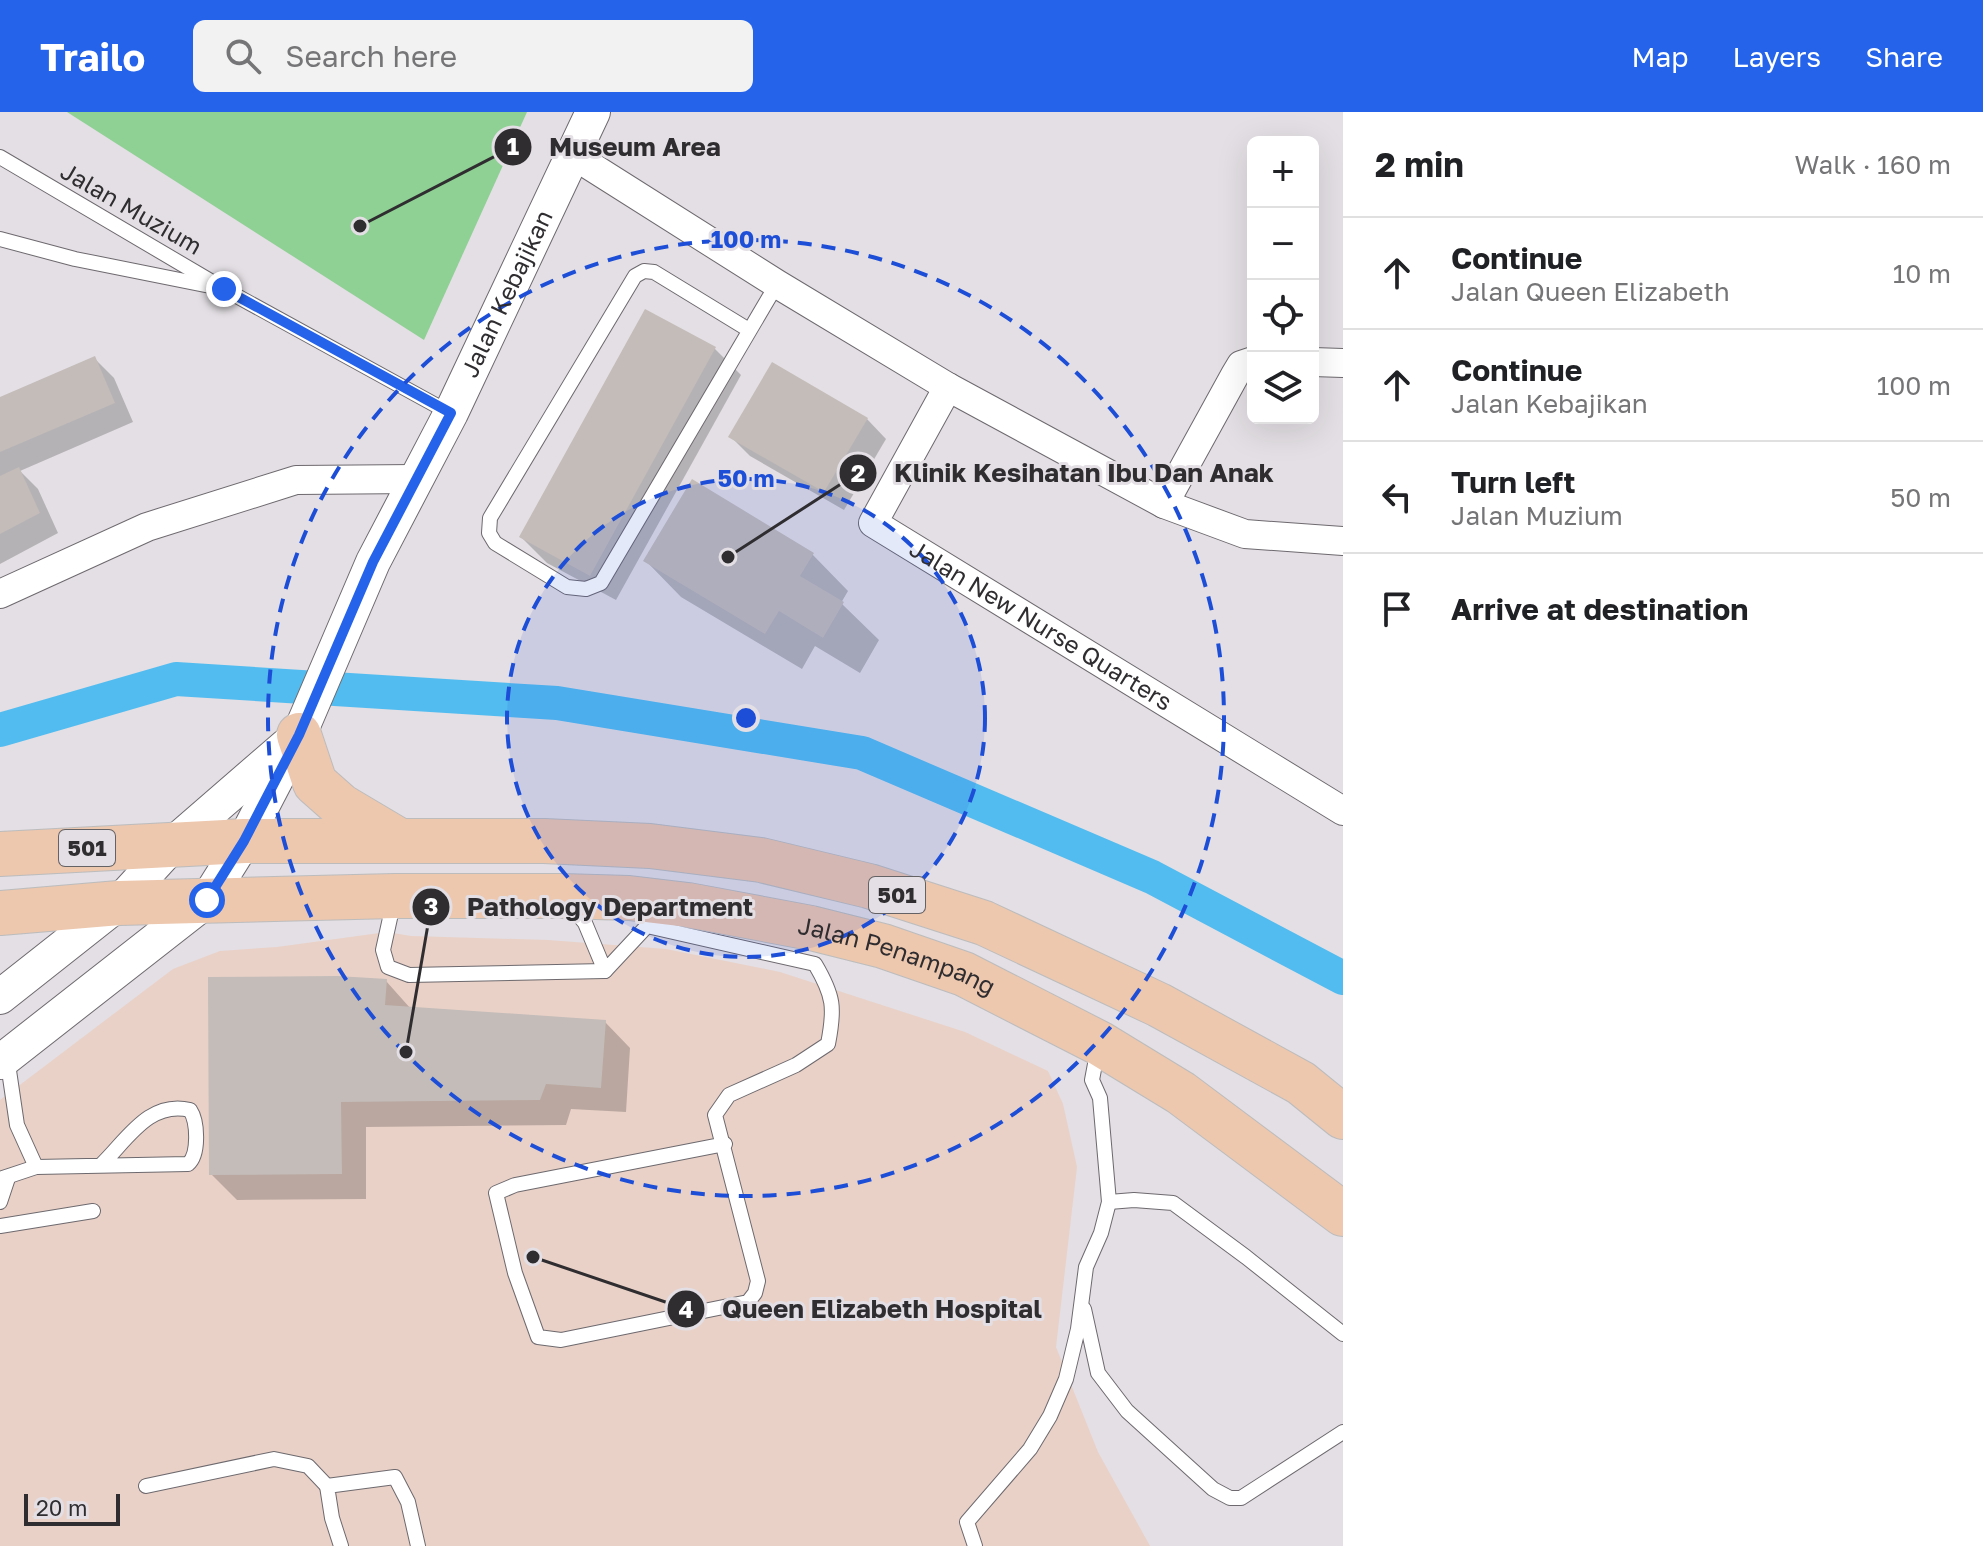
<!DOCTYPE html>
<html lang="en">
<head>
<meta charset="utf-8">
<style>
	:root { --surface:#fff; --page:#f2f2f2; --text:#202124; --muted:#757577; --line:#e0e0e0; --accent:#2563eb }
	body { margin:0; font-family:"Golos Text",sans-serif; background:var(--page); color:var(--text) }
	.controls { position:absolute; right:24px; top:24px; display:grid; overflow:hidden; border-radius:12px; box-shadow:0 8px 32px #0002 }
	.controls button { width:72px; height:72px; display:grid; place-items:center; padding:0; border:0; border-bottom:2px solid var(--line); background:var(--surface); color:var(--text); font:40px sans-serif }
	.scale { position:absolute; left:24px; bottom:20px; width:96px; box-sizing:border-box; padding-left:8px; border:4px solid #2f2d30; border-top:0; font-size:22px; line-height:28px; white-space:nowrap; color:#2f2d30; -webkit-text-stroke:6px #e3dfe4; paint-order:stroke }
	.stop { position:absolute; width:24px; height:24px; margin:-18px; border:6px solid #2563eb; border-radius:50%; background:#fff }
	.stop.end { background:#2563eb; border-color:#fff; box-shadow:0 2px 8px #0008 }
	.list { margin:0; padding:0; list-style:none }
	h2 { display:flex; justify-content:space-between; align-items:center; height:104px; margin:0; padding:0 32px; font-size:34px }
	h2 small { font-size:26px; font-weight:400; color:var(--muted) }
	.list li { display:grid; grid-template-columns:52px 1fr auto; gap:24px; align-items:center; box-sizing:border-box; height:112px; padding:0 32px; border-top:2px solid var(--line) }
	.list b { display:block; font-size:30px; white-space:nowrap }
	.list p { margin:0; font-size:26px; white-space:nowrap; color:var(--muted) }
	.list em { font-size:26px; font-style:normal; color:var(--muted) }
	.icon { flex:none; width:44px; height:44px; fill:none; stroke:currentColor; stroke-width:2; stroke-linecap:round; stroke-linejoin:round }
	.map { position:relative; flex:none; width:1343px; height:1434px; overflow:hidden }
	header { display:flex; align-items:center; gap:48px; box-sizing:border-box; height:112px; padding:0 40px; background:var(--accent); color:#fff }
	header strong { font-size:38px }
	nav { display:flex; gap:44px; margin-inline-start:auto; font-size:28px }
	.search { width:560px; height:72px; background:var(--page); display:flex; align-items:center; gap:20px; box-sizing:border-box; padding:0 28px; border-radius:12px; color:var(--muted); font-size:30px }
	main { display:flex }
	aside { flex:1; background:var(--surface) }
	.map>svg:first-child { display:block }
	.medical { fill:#e9d1c7 }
	.green { fill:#8fd094 }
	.shadow { fill:#0003 }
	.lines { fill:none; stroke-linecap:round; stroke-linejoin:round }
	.canal { stroke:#52bcf0; stroke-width:34 }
	.building { fill:#c3bcb9 }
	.service-casing { stroke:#6d696e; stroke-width:16 }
	.minor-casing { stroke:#6d696e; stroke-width:30 }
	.tertiary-casing { stroke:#6d696e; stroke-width:36 }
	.primary-casing { stroke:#bcbcbd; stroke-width:46 }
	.service { stroke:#fff; stroke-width:14 }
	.minor { stroke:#fff; stroke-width:28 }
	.tertiary { stroke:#fff; stroke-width:34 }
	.primary { stroke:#edc7ae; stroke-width:44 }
	.route { stroke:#2563eb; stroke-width:10 }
	.ring { fill:none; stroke:#1d4ed8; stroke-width:4; stroke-dasharray:14 10 }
	.labels { text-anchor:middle; stroke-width:6; stroke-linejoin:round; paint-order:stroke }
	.shield { fill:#e3dfe4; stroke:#656266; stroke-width:2 }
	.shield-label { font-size:22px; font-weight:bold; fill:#2f2d30 }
	.street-label { font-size:24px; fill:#2f2d30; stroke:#e3dfe4 }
	.centre { fill:#1d4ed8; stroke:#e3dfe4; stroke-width:4 }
	.ring-label { font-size:24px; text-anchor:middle; font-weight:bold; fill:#1d4ed8; stroke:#e3dfe4; stroke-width:6; stroke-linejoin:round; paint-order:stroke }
	.leader { fill:none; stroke:#2f2d30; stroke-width:3 }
	.callout-dot { fill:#2f2d30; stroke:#e3dfe4; stroke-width:3 }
	.mark-label { font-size:24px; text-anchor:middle; font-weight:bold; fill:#fff }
	.callout-label { font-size:26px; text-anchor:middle; font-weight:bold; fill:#2f2d30; stroke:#e3dfe4; stroke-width:6; stroke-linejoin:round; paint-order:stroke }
</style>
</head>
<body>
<header>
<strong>Trailo</strong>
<div class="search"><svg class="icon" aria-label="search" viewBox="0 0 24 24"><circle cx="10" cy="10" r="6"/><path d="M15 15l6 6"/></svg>Search here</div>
<nav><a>Map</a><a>Layers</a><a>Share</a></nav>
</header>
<main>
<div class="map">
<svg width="1343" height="1434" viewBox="0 0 1343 1434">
	<rect width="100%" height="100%" fill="#e3dfe4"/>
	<path class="medical" d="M387,820L411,824L548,828L666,837L780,860L965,920L1048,959L1063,992L1077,1055L1056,1235L1098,1340L1150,1434H0V988L173,857L220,839L277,835Z"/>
	<path class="green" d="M67,0H527L424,228Z"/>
	<g class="shadow">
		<path d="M646,199L715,237L741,263L616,488L547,451L521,425Z"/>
		<path d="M95,247L114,266L133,310L20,359L38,377L58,421L0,452V287Z"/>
		<path d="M867,307L886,327L844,398L750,344L730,324Z"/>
		<path d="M812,442L848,479L841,491L879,528L860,561L815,534L802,557L681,485L645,448Z"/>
		<path d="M386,869L411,897L605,910L630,936L626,1000L571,997L566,1013L366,1015V1087L237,1088L211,1062Z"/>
	</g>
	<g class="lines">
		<path class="canal" d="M0,618L176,567L557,591L862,641L1152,765L1343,866"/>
	</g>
	<g class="building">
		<path d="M645,197L716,235L590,464L519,425Z"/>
		<path d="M95,244L115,291L0,340V285Z"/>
		<path d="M772,250L868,306L824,380L728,325Z"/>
		<path d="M19,355L40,401L0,422V364Z"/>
		<path d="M692,367L814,441L800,464L844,490L823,526L779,499L765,522L643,449Z"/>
		<path d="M337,864L387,867L385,893L606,908L601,976L546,972L540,988L341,990L342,1062L209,1063L208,865Z"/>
	</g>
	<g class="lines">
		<g class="service-casing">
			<g id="service">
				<path d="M0,45L224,177L450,301"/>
				<path d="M0,127L75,147L210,174"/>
				<path d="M749,218L654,160L644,159L635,164L490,406L489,421L495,431L567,475L586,477L601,471L777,172"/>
				<path d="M394,788L383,838L388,855L409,863L605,859"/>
				<path d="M570,793L585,811L605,859L647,814L815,852C834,884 835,896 828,932L796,953L729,983L715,1003L758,1169L755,1181L748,1190L561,1228L538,1225L515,1161L496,1081L515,1073L725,1032"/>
				<path d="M7,945L17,1013L36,1055"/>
				<path d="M0,1067L36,1055L188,1052C199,1043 198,1010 190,998C149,988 127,1028 101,1053"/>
				<path d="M0,1090L8,1066"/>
				<path d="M1109,1090L1134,1088L1173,1091L1246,1145L1343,1222"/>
				<path d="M0,1114L93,1099"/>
				<path d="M1084,1197L1098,1261L1127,1299L1213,1377L1230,1386H1241L1343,1320"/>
				<path d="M146,1374L274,1347L308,1354L327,1374"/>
				<path d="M341,1434L332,1406L327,1374L395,1365L408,1390L418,1434"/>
				<path d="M975,1434L967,1410L1030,1337L1050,1304L1066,1267L1078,1217L1086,1155L1101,1121L1109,1090L1100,986L1092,968L1098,936"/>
			</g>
		</g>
		<g class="minor-casing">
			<g id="minor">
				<path d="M573,43L777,172L948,275L1164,392L1245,422L1343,429"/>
				<path d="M1313,250L1343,251"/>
				<path id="s1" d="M948,275L873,411L1343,699"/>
				<path d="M1164,392L1235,263L1241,253L1253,249"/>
				<path d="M0,482L147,415L296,368L416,367"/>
			</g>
		</g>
		<g class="tertiary-casing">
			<g id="tertiary">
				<path d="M0,885L119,791L174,731L286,634"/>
				<path id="s2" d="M0,950L207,788L244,729L299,623L373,450L451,301L593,0"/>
			</g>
		</g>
		<g class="primary-casing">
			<g id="primary">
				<path d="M299,623L315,671L341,694L400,729"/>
				<path d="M0,742L244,729H544L650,734L761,748L869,774L984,811L1159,893L1301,971L1343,1005"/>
				<path id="s3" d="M0,801L119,791L395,784H562L629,786L688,793L811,816L883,834L964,862L1099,931L1181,981L1343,1102"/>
			</g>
		</g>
		<use href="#service" class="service"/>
		<use href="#minor" class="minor"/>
		<use href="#tertiary" class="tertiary"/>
		<use href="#primary" class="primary"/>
	</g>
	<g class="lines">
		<path class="route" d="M207,788L244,729L299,623L373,450L451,301L224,177"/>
	</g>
	<circle cx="746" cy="606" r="239" fill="#1d4ed8" fill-opacity=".12"/>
	<g class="ring">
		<circle cx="746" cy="606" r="239"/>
		<circle cx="746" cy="606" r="478"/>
	</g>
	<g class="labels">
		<g class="shield">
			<rect x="59" y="718" width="56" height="36" rx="6"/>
			<rect x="869" y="765" width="56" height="36" rx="6"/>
		</g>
		<g class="shield-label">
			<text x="87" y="744">501</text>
			<text x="897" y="791">501</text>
		</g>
		<g class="street-label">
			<text transform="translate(131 97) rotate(30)" y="8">Jalan Muzium</text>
			<text dy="8" stroke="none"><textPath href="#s2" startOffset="940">Jalan Kebajikan</textPath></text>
			<text dy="8" stroke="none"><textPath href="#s1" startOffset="352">Jalan New Nurse Quarters</textPath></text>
			<text dy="8" stroke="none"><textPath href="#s3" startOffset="904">Jalan Penampang</textPath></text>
		</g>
	</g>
	<circle cx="746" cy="606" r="12" class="centre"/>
	<g class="ring-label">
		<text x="746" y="136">100 m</text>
		<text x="746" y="375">50 m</text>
	</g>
	<path class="leader" d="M360 114L513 35M728 445L858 361M406 940L431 795M533 1145L686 1197"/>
	<g class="callout-dot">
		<circle cx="360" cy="114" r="8"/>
		<circle cx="728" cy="445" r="8"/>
		<circle cx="406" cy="940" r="8"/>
		<circle cx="533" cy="1145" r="8"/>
		<circle cx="513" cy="35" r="20"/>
		<circle cx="858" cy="361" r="20"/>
		<circle cx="431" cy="795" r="20"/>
		<circle cx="686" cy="1197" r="20"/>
	</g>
	<g class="mark-label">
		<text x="513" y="43">1</text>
		<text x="858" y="370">2</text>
		<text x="431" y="803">3</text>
		<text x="686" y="1206">4</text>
	</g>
	<g class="callout-label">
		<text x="635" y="44">Museum Area</text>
		<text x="1084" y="370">Klinik Kesihatan Ibu Dan Anak</text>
		<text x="610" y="804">Pathology Department</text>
		<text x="882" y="1206">Queen Elizabeth Hospital</text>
	</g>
</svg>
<div class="controls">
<button>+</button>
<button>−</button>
<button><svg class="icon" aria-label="locate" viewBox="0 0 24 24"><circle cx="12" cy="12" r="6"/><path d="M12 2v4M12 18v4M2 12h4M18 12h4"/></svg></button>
<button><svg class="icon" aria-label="layers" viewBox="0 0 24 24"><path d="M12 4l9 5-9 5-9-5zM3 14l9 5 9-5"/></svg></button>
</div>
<div class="scale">20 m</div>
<div class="stop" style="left:207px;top:788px"></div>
<div class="stop end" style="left:224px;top:177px"></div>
</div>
<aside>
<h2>2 min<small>Walk · 160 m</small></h2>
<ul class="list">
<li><svg class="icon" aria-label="ahead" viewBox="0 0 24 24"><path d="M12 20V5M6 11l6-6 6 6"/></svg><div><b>Continue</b><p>Jalan Queen Elizabeth</p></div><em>10 m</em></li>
<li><svg class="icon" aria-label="ahead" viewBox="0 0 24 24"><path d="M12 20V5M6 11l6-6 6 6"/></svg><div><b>Continue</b><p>Jalan Kebajikan</p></div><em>100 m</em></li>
<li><svg class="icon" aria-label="left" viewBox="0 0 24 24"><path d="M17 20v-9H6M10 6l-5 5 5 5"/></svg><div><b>Turn left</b><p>Jalan Muzium</p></div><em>50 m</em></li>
<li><svg class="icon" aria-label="arrive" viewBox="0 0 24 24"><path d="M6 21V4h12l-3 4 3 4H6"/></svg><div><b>Arrive at destination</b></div></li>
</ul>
</aside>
</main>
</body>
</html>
